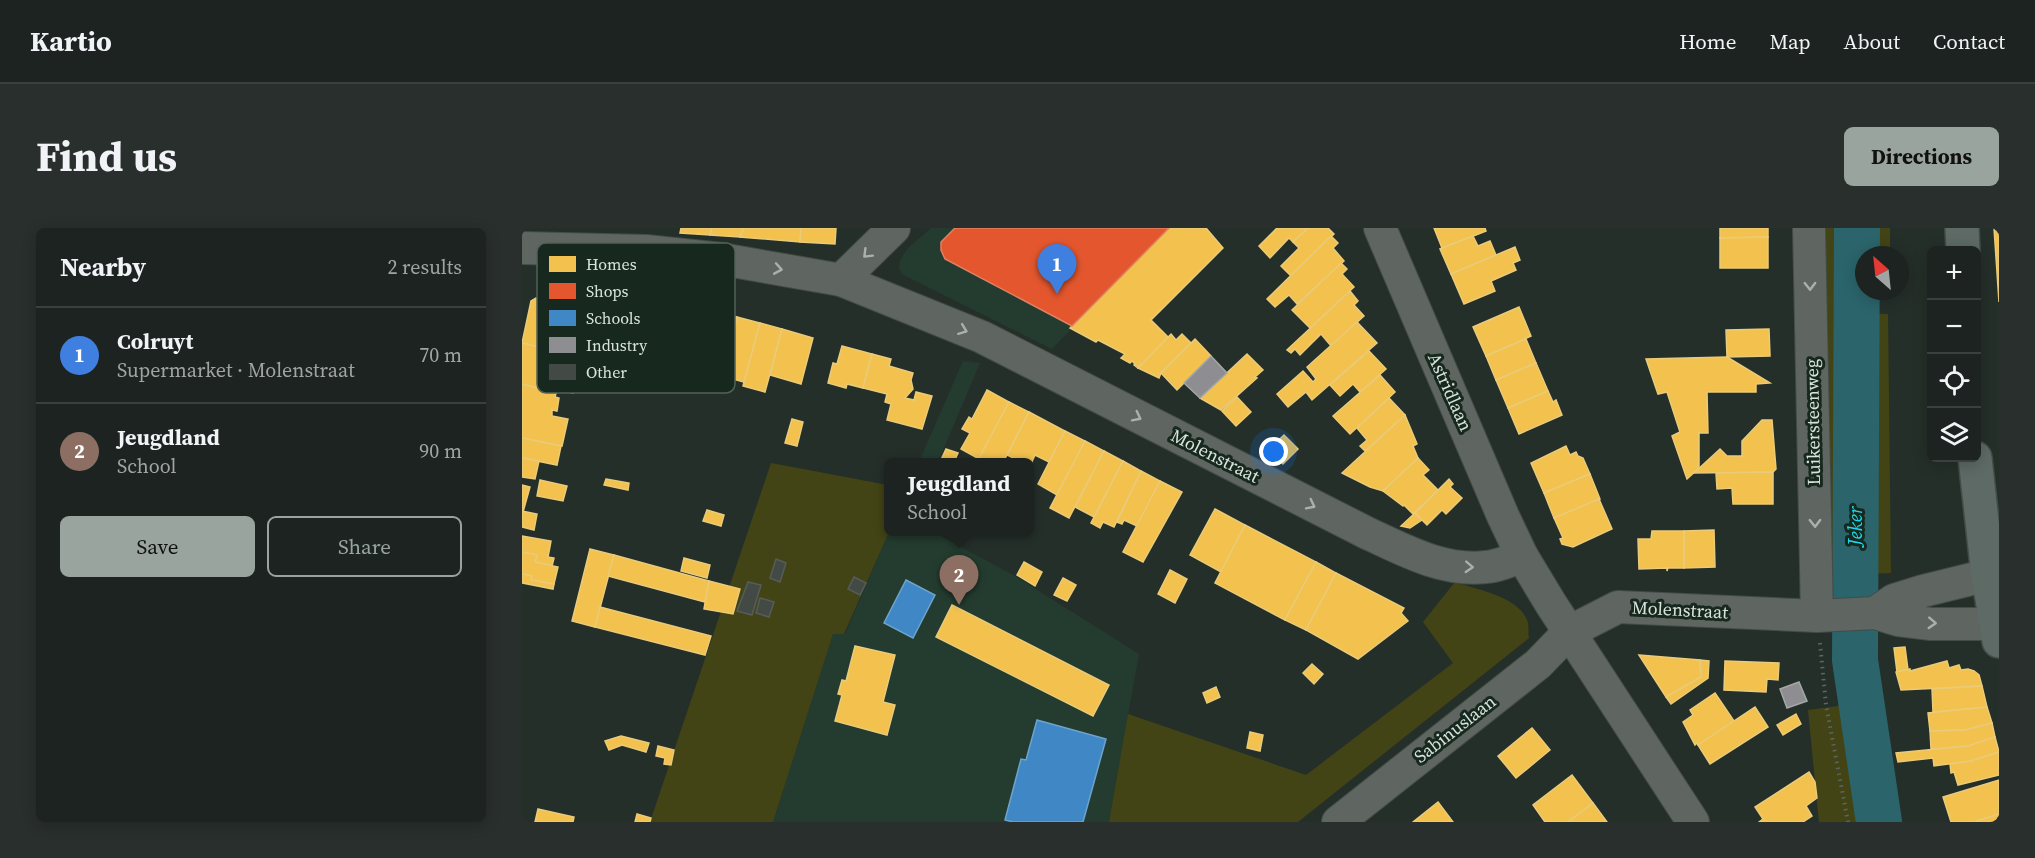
<!DOCTYPE html>
<html lang="en">
<head>
<meta charset="utf-8">
<style>
	:root { --surface:#1c2320; --page:#292f2d; --text:#f1f3f6; --muted:#a0a4a5; --line:#3a403e; --accent:#99a49e }
	body { margin:0; font-family:"Source Serif 4",serif; background:var(--page); color:var(--text) }
	.controls { position:absolute; right:18px; top:18px; display:grid; overflow:hidden; border-radius:9px; box-shadow:0 3px 15px #0003 }
	.controls button { width:54px; height:54px; display:grid; place-items:center; padding:0; border:0; border-bottom:2px solid var(--line); background:var(--surface); color:var(--text); font:30px sans-serif }
	.compass { position:absolute; left:1333px; top:18px; width:54px; height:54px; border-radius:50%; background:var(--surface); box-shadow:0 3px 15px #0003; rotate:333deg }
	.you { position:absolute; left:752px; top:224px; width:21px; height:21px; margin:-15px; border:4px solid #fff; border-radius:50%; background:#1a73e8; box-shadow:0 0 0 9px #1a73e833 }
	.badge { display:grid; place-items:center; width:39px; height:39px; border-radius:50%; background:var(--accent); color:#fff; font-size:20px; font-weight:700 }
	.pin { position:absolute; translate:-50% -50px; filter:drop-shadow(0 2px 3px #0008) }
	.pin::after { content:''; position:absolute; top:32px; width:21px; height:18px; background:inherit; clip-path:polygon(0 0,100% 0,50% 100%) }
	.popup { position:absolute; left:362px; top:230px; width:150px; height:78px; box-sizing:border-box; display:grid; place-content:center; border-radius:9px; background:var(--surface); filter:drop-shadow(0 2px 4px #0005); font-size:20px; white-space:nowrap; color:var(--muted) }
	.popup b { font-size:22px; color:var(--text) }
	.popup::after { content:''; position:absolute; left:50%; top:100%; margin-left:-12px; border:12px solid transparent; border-top-color:var(--surface) }
	.list { margin:0; padding:0; list-style:none }
	h2 { display:flex; justify-content:space-between; align-items:center; height:78px; margin:0; padding:0 24px; font-size:26px }
	h2 small { font-size:20px; font-weight:400; color:var(--muted) }
	.list li { display:grid; grid-template-columns:39px 1fr auto; gap:18px; align-items:center; box-sizing:border-box; height:96px; padding:0 24px; border-top:2px solid var(--line) }
	.list b { display:block; font-size:22px; white-space:nowrap }
	.list p { margin:0; font-size:20px; white-space:nowrap; color:var(--muted) }
	.list em { font-size:20px; font-style:normal; color:var(--muted) }
	.actions { display:flex; gap:12px; padding:18px 24px }
	.actions a { flex:1; padding:14px 0; border:2px solid var(--accent); border-radius:9px; text-align:center; font-size:21px; color:var(--accent) }
	.actions .main { background:var(--accent); color:#111 }
	.icon { flex:none; width:33px; height:33px; fill:none; stroke:currentColor; stroke-width:2; stroke-linecap:round; stroke-linejoin:round }
	.map { position:relative; flex:none; width:1477px; height:594px; overflow:hidden; border-radius:9px }
	header { display:flex; align-items:center; gap:36px; box-sizing:border-box; height:84px; padding:0 30px; background:var(--surface); border-bottom:2px solid var(--line) }
	header strong { font-size:28px }
	nav { display:flex; gap:33px; margin-inline-start:auto; font-size:21px }
	.intro { display:flex; align-items:center; justify-content:space-between; box-sizing:border-box; height:144px; padding:0 36px }
	h1 { margin:0; font-size:42px }
	.button { padding:15px 27px; border-radius:9px; background:var(--accent); color:#111; font-size:21px; font-weight:700 }
	main { display:flex; gap:36px; padding:0 36px }
	aside { flex:1; background:var(--surface); border-radius:9px; box-shadow:0 3px 15px #0003 }
	.map>svg:first-child { display:block }
	.built { fill:#243c2f }
	.green { fill:#424415 }
	.homes { fill:#f2c14e; stroke:#eacb79; stroke-width:1.5 }
	.shops { fill:#e4572e; stroke:#e08162; stroke-width:1.5 }
	.schools { fill:#3f88c5; stroke:#6da3cc; stroke-width:1.5 }
	.industry { fill:#8d8d92; stroke:#a4a7a8; stroke-width:1.5 }
	.lines { fill:none; stroke-linecap:round; stroke-linejoin:round }
	.river { stroke:#2b646b; stroke-width:46 }
	.building { fill:#434944; stroke:#565d57; stroke-width:1.5 }
	.minor-casing { stroke:#434c47; stroke-width:34 }
	.primary-casing { stroke:#434c47; stroke-width:36 }
	.path { stroke:#5d6560; stroke-width:4; stroke-dasharray:1.5 4.5; stroke-linecap:butt }
	.minor { stroke:#5f6661; stroke-width:32 }
	.primary { stroke:#5e6a66; stroke-width:33 }
	.oneway { stroke:#a8b1ab }
	.labels { text-anchor:middle; stroke-width:6; stroke-linejoin:round; paint-order:stroke }
	.street-label { font-size:18px; fill:#d8e3dc; stroke:#17291f }
	.water-label { font-size:20px; font-style:italic; fill:#1cd9ee; stroke:#17291f }
	.key { fill:#17291f; stroke:#516158; stroke-width:1.5 }
	.key-label { font-size:16px; fill:#d8e3dc }
</style>
</head>
<body>
<header>
<strong>Kartio</strong>
<nav><a>Home</a><a>Map</a><a>About</a><a>Contact</a></nav>
</header>
<div class="intro"><h1>Find us</h1><a class="button">Directions</a></div>
<main>
<aside>
<h2>Nearby<small>2 results</small></h2>
<ul class="list">
<li><span class="badge" style="background:#3f7fe0">1</span><div><b>Colruyt</b><p>Supermarket · Molenstraat</p></div><em>70 m</em></li>
<li><span class="badge" style="background:#8d6e63">2</span><div><b>Jeugdland</b><p>School</p></div><em>90 m</em></li>
</ul>
<div class="actions"><a class="main">Save</a><a>Share</a></div>
</aside>
<div class="map">
<svg width="1477" height="594" viewBox="0 0 1477 594">
	<rect width="100%" height="100%" fill="#252f2a"/>
	<g class="built">
		<path d="M409,0H646L530,121L380,46L377,40L378,33L385,21Z"/>
		<path d="M441,133L458,135L416,234H397Z"/>
		<path d="M367,304H411L493,348L617,426L587,594H251L311,405L323,406Z"/>
	</g>
	<g class="green">
		<path d="M1300,0H1323L1322,354H1304Z"/>
		<path d="M1342,0H1368V19L1342,23Z"/>
		<path d="M1340,85L1366,86L1369,345L1345,346Z"/>
		<path d="M249,235L366,257L367,304L322,406H311L251,594H128Z"/>
		<path d="M933,354C956,362 999,369 1006,395C1007,400 1006,406 1007,410L776,594H587L606,486L784,547L931,435L901,394Z"/>
		<path d="M1324,477L1343,594H1297L1286,482Z"/>
	</g>
	<g class="homes">
		<path d="M159,0H190L188,7L158,5Z"/>
		<path d="M190,0H222L218,9L188,7Z"/>
		<path d="M222,0H279L278,14L218,9Z"/>
		<path d="M279,0H314L313,16L278,14Z"/>
		<path d="M647,0H684L701,20L629,92L646,109L616,140L612,137L613,136L610,133L608,135L599,130L603,126L576,112L574,114L548,100Z"/>
		<path d="M755,0H786L771,14L767,10L748,30L737,18Z"/>
		<path d="M786,0H806L812,6L769,48L759,38L777,20L771,14Z"/>
		<path d="M912,0H963L964,3L918,21L920,20Z"/>
		<path d="M1198,0H1246V9L1198,10Z"/>
		<path d="M1472,0H1477V74Z"/>
		<path d="M809,8L816,15L811,20L822,33L775,76L767,67L753,79L745,71Z"/>
		<path d="M951,8L956,18L968,13L974,27L929,46L918,21Z"/>
		<path d="M1246,9V40H1198V10Z"/>
		<path d="M993,19L998,32L991,35L994,42L969,53L973,63L942,76L929,46Z"/>
		<path d="M819,35L825,41L820,46L832,59L788,100L770,82Z"/>
		<path d="M828,63L836,73L832,77L842,88L809,118L799,106L778,127L773,121L769,125L765,122Z"/>
		<path d="M51,67L92,69L88,135L63,130L66,91L50,90Z"/>
		<path d="M27,68L47,74L43,90H50L43,119L52,121L50,127L0,115L9,73L14,70L26,73Z"/>
		<path d="M92,69L145,72L143,100L90,97Z"/>
		<path d="M169,77L193,83L177,143L162,138L165,124L157,121Z"/>
		<path d="M997,79L1009,108L964,128L951,99Z"/>
		<path d="M193,83L215,89L201,141L179,136Z"/>
		<path d="M215,89L238,95L222,154L200,148Z"/>
		<path d="M50,90L66,91L63,130L50,127L52,121L43,119Z"/>
		<path d="M835,94L855,115L790,172L784,164L766,179L755,166L781,143L791,154L794,151L785,139Z"/>
		<path d="M238,95L260,101L243,164L221,158Z"/>
		<path d="M260,101L291,110L279,156L248,147Z"/>
		<path d="M1247,101L1248,128L1205,129L1204,102Z"/>
		<path d="M649,106L654,112L660,106L669,115L639,145L637,150L616,140Z"/>
		<path d="M673,111L689,128L655,162L639,145Z"/>
		<path d="M1004,111L1014,135L974,152L964,128Z"/>
		<path d="M0,115L61,129L51,165L35,161L34,165L0,156Z"/>
		<path d="M320,118L350,126L341,160L325,156L324,160L306,155L311,135L315,136Z"/>
		<path d="M847,123L864,141L838,164L831,156L818,168L808,157Z"/>
		<path d="M350,126L369,131L367,138L391,145L389,152L391,161L383,170L392,172L394,164L410,168L400,201L365,192L369,176L363,174L365,166L341,160Z"/>
		<path d="M725,126L741,142L733,149L735,150L699,182L678,170Z"/>
		<path d="M1205,129L1248,155L1234,156V164H1185L1186,205H1177V240L1165,251L1150,208L1158,204L1145,164L1136,166L1124,131Z"/>
		<path d="M1014,135L1026,163L986,180L974,152Z"/>
		<path d="M858,147L873,164L828,206L811,188Z"/>
		<path d="M0,156L34,165L33,169L37,170L35,183L30,182V188L46,191L40,218L0,210Z"/>
		<path d="M465,162L487,174L457,231L439,221L448,205L440,201L447,189L450,191Z"/>
		<path d="M1026,163L1031,174L1034,172L1040,187L997,206L986,180Z"/>
		<path d="M715,169L729,184L714,198L700,183Z"/>
		<path d="M867,170L883,187L843,223L838,218L845,212L835,200Z"/>
		<path d="M487,174L507,184L485,227L481,234H455Z"/>
		<path d="M507,184L543,203L527,234L513,227L508,238V234H499L485,227Z"/>
		<path d="M883,187L895,216L891,218L896,230L861,263L848,259L820,245Z"/>
		<path d="M270,191L281,194L275,218L263,215Z"/>
		<path d="M1240,192H1250L1254,241L1251,244L1172,245L1198,221L1205,228H1220V213Z"/>
		<path d="M543,203L563,213L535,267L516,256Z"/>
		<path d="M762,207L776,221L761,236L747,221Z"/>
		<path d="M0,210L39,218L35,237L0,230Z"/>
		<path d="M563,213L582,223L547,290L528,280Z"/>
		<path d="M1044,218L1048,227L1054,224L1056,228L1061,230L1068,246L1022,265L1009,235Z"/>
		<path d="M424,221L436,225L432,234H418Z"/>
		<path d="M582,223L601,233L572,289L553,279Z"/>
		<path d="M0,230L17,233L13,251L0,249Z"/>
		<path d="M896,230L907,242L901,247L916,262L891,286L882,277L881,278L861,263Z"/>
		<path d="M601,233L619,243L592,299L581,294L578,300L569,295Z"/>
		<path d="M619,243L638,253L615,298L602,292L600,296L595,294Z"/>
		<path d="M1251,244V276H1211L1210,260L1195,261L1194,245Z"/>
		<path d="M1068,246L1078,271L1032,290L1022,265Z"/>
		<path d="M84,251L107,255L106,262L82,257Z"/>
		<path d="M927,251L931,256L928,259L940,270L924,286L920,282L905,297L893,285Z"/>
		<path d="M18,252L45,258L41,273L15,268Z"/>
		<path d="M638,253L660,264L621,334L601,324Z"/>
		<path d="M0,257L8,259L1,284L0,283Z"/>
		<path d="M1077,271L1090,301L1051,319L1040,316L1038,311L1041,310L1032,290Z"/>
		<path d="M693,281L723,297L699,344L668,327Z"/>
		<path d="M185,282L202,287L199,298L181,293Z"/>
		<path d="M0,283L15,286L12,302L0,299Z"/>
		<path d="M893,285L900,292L888,300L879,298Z"/>
		<path d="M723,297L794,334L763,392L693,355Z"/>
		<path d="M1192,302L1193,339L1162,340V303Z"/>
		<path d="M1130,303H1162V340H1146L1145,343V340L1117,341L1116,311H1129Z"/>
		<path d="M0,308L29,313L26,329L32,330L30,338L13,334L15,327L0,324Z"/>
		<path d="M68,321L92,327L73,399L50,393Z"/>
		<path d="M0,324L15,327L13,334L36,339L32,356L9,352L10,348L0,346Z"/>
		<path d="M92,327L187,353L183,374L86,348Z"/>
		<path d="M162,330L188,337L185,350L159,343Z"/>
		<path d="M502,334L520,344L513,358L495,347Z"/>
		<path d="M794,334L814,345L784,402L763,392Z"/>
		<path d="M648,342L665,351L653,375L636,366Z"/>
		<path d="M814,345L882,380L879,385L886,393L836,431L784,402Z"/>
		<path d="M0,346L10,348L9,352L32,356L31,361L0,355Z"/>
		<path d="M541,350L554,357L545,373L532,367Z"/>
		<path d="M187,353L218,361L211,386L182,381Z"/>
		<path d="M430,377L587,457L571,488L414,409Z"/>
		<path d="M78,379L189,408L183,427L73,399Z"/>
		<path d="M333,418L373,427L361,474L373,477L365,507L313,493L320,467L316,466L320,452L324,453Z"/>
		<path d="M1383,419L1386,442L1375,444L1372,420Z"/>
		<path d="M1117,427L1178,432L1179,449L1144,469Z"/>
		<path d="M1178,432L1187,433L1186,450L1149,476L1144,469L1179,449Z"/>
		<path d="M1203,433L1257,435L1256,452L1245,451L1244,464L1202,462Z"/>
		<path d="M1425,433L1427,440L1437,437L1439,442L1446,441L1452,443L1457,447L1460,458L1379,462L1374,444L1388,441V443Z"/>
		<path d="M790,436L801,446L792,456L781,445Z"/>
		<path d="M1460,458L1465,479L1411,484L1410,461Z"/>
		<path d="M694,459L698,469L685,475L681,465Z"/>
		<path d="M1193,465L1212,493L1176,517L1175,515L1173,517L1161,494L1171,487L1168,482Z"/>
		<path d="M1233,479L1246,499L1188,536L1176,517Z"/>
		<path d="M1465,479L1470,495L1443,502L1408,503L1406,485Z"/>
		<path d="M1274,486L1279,496L1261,507L1255,497Z"/>
		<path d="M1470,495L1473,509L1446,518L1409,521L1408,503L1443,502Z"/>
		<path d="M1010,500L1028,522L994,550L976,528Z"/>
		<path d="M728,504L741,507L738,523L725,520Z"/>
		<path d="M99,508L127,515L124,524L100,517L87,522L83,513Z"/>
		<path d="M1473,509L1477,524L1449,533L1412,538L1411,530L1376,534L1374,525L1446,518Z"/>
		<path d="M136,518L152,522L149,537L142,536L143,530L134,528Z"/>
		<path d="M1477,524V547L1436,557L1432,544L1429,545L1428,536L1449,533Z"/>
		<path d="M1287,544L1293,554L1295,570L1284,578L1290,588L1281,594H1237L1241,591L1233,579Z"/>
		<path d="M1050,547L1071,575L1046,594H1023L1011,577Z"/>
		<path d="M1477,552V586L1452,594H1429L1421,569Z"/>
		<path d="M916,574L931,594H891Z"/>
		<path d="M1071,575L1085,594H1046Z"/>
		<path d="M16,581L52,589L51,594H13Z"/>
		<path d="M115,586L129,590L128,594H113Z"/>
		<path d="M1477,586V594H1452Z"/>
	</g>
	<path class="shops" d="M433,0H647L550,98L423,31L419,22V14Z"/>
	<g class="schools">
		<path d="M384,352L413,367L391,410L362,395Z"/>
		<path d="M515,492L584,511L561,594H491L483,592L499,531L504,532Z"/>
	</g>
	<g class="industry">
		<path d="M689,128L705,145L678,170L662,155Z"/>
		<path d="M1277,454L1285,473L1265,480L1258,461Z"/>
	</g>
	<g class="lines">
		<path class="river" d="M1335,0L1333,432L1357,594"/>
	</g>
	<g class="building">
		<path d="M254,331L264,335L258,354L248,350Z"/>
		<path d="M332,349L344,355L338,367L326,361Z"/>
		<path d="M226,354L239,357L230,387L215,383Z"/>
		<path d="M238,370L252,374L247,389L234,385Z"/>
	</g>
	<g class="lines">
		<g class="minor-casing">
			<g id="minor">
				<path d="M858,0L981,288L1000,328L1029,376L1171,594"/>
				<path d="M1287,0L1295,388"/>
				<path d="M0,20L124,23L199,31L319,52L460,109L845,305C882,322 921,344 964,339C976,338 988,333 1000,328"/>
				<path d="M319,52L372,0"/>
				<path d="M1353,385L1372,372L1401,363L1466,347"/>
				<path d="M816,594L1016,436L1047,404L1096,379L1295,388L1353,385L1376,392L1409,396H1473"/>
			</g>
		</g>
		<g class="primary-casing">
			<g id="primary">
				<path d="M1440,0L1441,22"/>
				<path d="M1453,230L1466,347L1477,413"/>
			</g>
		</g>
		<path class="path" d="M1298,415L1304,477L1326,594"/>
		<use href="#minor" class="minor"/>
		<use href="#primary" class="primary"/>
	</g>
	<defs><path id="oneway-chevron" d="M-2-3.5L2.5 0L-2 3.5" fill="none" stroke-width="1.6" stroke-linecap="round" stroke-linejoin="round" transform="scale(1.5)"/></defs>
	<g class="oneway">
		<use href="#oneway-chevron" transform="translate(345 26) rotate(135)"/>
		<use href="#oneway-chevron" transform="translate(256 41) rotate(10)"/>
		<use href="#oneway-chevron" transform="translate(1288 58) rotate(89)"/>
		<use href="#oneway-chevron" transform="translate(441 102) rotate(21)"/>
		<use href="#oneway-chevron" transform="translate(615 189) rotate(27)"/>
		<use href="#oneway-chevron" transform="translate(789 277) rotate(27)"/>
		<use href="#oneway-chevron" transform="translate(1293 295) rotate(89)"/>
		<use href="#oneway-chevron" transform="translate(947 339) rotate(3)"/>
		<use href="#oneway-chevron" transform="translate(1410 395) rotate(3)"/>
	</g>
	<g class="labels">
		<g class="street-label">
			<text transform="translate(928 164) rotate(66)" y="6">Astridlaan</text>
			<text transform="translate(1291 194) rotate(-91)" y="6">Luikersteenweg</text>
			<text transform="translate(693 228) rotate(27)" y="6">Molenstraat</text>
			<text transform="translate(1158 382) rotate(3)" y="6">Molenstraat</text>
			<text transform="translate(933 501) rotate(-38)" y="6">Sabinuslaan</text>
		</g>
		<g class="water-label">
			<text transform="translate(1333 298) rotate(-90)" y="7">Jeker</text>
		</g>
	</g>
	<rect x="15" y="15" width="198" height="150" rx="9" class="key"/>
	<rect x="27" y="28" width="27" height="16" fill="#f2c14e"/>
	<rect x="27" y="55" width="27" height="16" fill="#e4572e"/>
	<rect x="27" y="82" width="27" height="16" fill="#3f88c5"/>
	<rect x="27" y="109" width="27" height="16" fill="#8d8d92"/>
	<rect x="27" y="136" width="27" height="16" fill="#434944"/>
	<g class="key-label">
		<text x="64" y="42">Homes</text>
		<text x="64" y="69">Shops</text>
		<text x="64" y="96">Schools</text>
		<text x="64" y="123">Industry</text>
		<text x="64" y="150">Other</text>
	</g>
</svg>
<div class="controls">
<button>+</button>
<button>−</button>
<button><svg class="icon" aria-label="locate" viewBox="0 0 24 24"><circle cx="12" cy="12" r="6"/><path d="M12 2v4M12 18v4M2 12h4M18 12h4"/></svg></button>
<button><svg class="icon" aria-label="layers" viewBox="0 0 24 24"><path d="M12 4l9 5-9 5-9-5zM3 14l9 5 9-5"/></svg></button>
</div>
<svg class="compass" viewBox="-18 -18 36 36"><path d="M0-13l5 13h-10z" fill="#e53935"/><path d="M0 13l5-13h-10z" fill="#a0a4a5"/></svg>
<div class="you"></div>
<div class="pin badge" style="left:535px;top:66px;background:#3f7fe0">1</div>
<div class="pin badge" style="left:437px;top:377px;background:#8d6e63">2</div>
<div class="popup"><b>Jeugdland</b>School</div>
</div>
</main>
</body>
</html>
